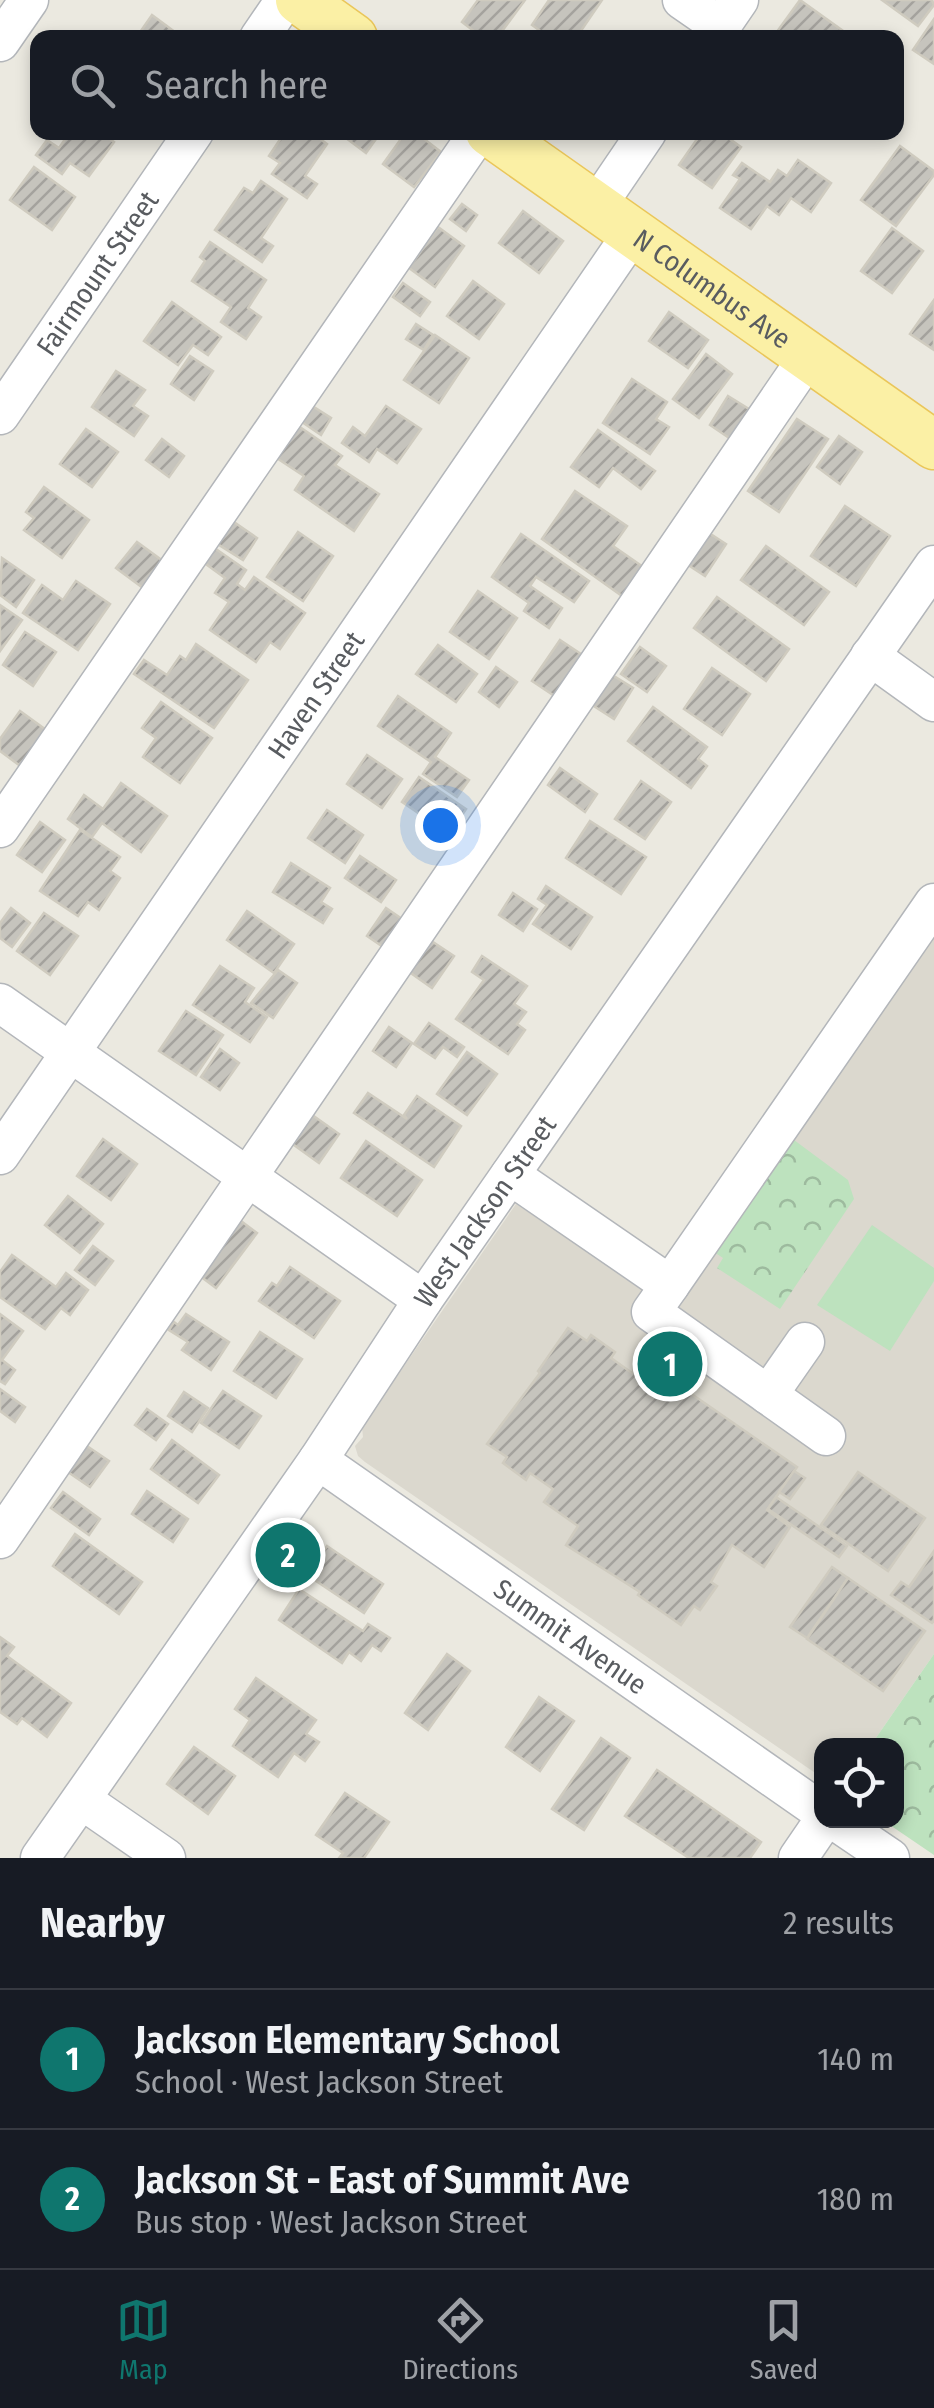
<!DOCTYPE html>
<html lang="en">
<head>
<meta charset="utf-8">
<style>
	:root { --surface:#171b24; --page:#20242c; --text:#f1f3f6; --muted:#9ea1a6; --line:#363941; --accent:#0f766e }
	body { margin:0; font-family:"Fira Sans Condensed",sans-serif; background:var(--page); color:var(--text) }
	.controls { position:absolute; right:30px; bottom:30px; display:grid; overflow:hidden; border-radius:20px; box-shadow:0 5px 15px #0003 }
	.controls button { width:90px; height:90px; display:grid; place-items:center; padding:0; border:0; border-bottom:2px solid var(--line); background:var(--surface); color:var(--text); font:50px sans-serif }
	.you { position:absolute; left:440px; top:825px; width:35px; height:35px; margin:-25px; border:8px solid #fff; border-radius:50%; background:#1a73e8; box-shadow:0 0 0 15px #1a73e833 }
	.badge { display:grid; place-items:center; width:65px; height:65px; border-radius:50%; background:var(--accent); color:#fff; font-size:32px; font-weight:700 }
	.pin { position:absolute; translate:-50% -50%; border:5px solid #fff; box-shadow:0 2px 10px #0006 }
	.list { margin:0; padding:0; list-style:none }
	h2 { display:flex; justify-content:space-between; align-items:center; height:130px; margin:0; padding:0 40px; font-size:42px }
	h2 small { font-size:32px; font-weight:400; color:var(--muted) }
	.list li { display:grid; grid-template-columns:65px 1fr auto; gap:30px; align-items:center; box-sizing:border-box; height:140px; padding:0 40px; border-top:2px solid var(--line) }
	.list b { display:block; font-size:38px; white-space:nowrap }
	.list p { margin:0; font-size:32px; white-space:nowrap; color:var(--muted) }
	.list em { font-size:32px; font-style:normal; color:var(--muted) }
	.icon { flex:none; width:55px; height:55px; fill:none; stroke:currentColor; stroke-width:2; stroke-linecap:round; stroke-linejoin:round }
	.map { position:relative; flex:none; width:934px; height:1858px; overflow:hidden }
	.search { position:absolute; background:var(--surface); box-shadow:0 5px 15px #0003; left:30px; right:30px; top:30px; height:110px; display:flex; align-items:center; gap:25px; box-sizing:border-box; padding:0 35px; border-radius:20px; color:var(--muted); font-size:38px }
	.sheet { height:410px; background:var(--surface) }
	nav { display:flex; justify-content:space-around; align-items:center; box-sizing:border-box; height:140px; border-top:2px solid var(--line); background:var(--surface); font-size:28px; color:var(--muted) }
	nav a { display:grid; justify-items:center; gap:5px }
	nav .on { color:var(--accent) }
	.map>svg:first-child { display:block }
	.education { fill:#dbd8ce }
	.green { fill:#bde2be }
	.park { fill:url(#park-crowns) }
	.building { fill:url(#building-hatch); stroke:#cfcbbf; stroke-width:2.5 }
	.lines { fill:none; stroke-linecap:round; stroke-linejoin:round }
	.minor-casing { stroke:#b3b6ba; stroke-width:41 }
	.major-casing { stroke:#eac65a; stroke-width:51 }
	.minor { stroke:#fff; stroke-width:38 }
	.major { stroke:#fbf0a5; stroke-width:48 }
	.labels { text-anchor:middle; stroke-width:8; stroke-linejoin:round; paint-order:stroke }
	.street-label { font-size:28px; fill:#595c60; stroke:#fff }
</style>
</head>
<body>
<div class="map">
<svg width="934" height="1858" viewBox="0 0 934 1858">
	<defs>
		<pattern id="park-crowns" width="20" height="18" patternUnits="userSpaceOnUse" patternTransform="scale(2.5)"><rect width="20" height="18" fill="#bde2be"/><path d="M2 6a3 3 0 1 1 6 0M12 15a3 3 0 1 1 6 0" fill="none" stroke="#9dba9e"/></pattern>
		<pattern id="building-hatch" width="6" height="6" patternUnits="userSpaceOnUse" patternTransform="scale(2.5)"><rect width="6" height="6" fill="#c6c4bd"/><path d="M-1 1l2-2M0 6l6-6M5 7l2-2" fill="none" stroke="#a4a29d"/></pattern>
	</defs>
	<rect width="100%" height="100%" fill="#ebe9e0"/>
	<path class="education" d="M934,930V1654L871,1745L822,1746L821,1777L365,1462L358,1456L355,1446L363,1437L362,1427L516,1204L671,1307Z"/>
	<path class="green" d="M872,1225L934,1268V1281L890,1351L817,1305Z"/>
	<g class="park">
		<path d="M790,1137L848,1180L854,1199L780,1309L717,1268L723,1258L711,1250Z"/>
		<path d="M934,1654V1855L884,1821L896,1820V1746L871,1745Z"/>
	</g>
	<g class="building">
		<path d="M478,0H525L497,38H483L462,22Z"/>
		<path d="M549,0H602L576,38H550L532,25Z"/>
		<path d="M800,0L853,38H781L776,33Z"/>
		<path d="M882,0H932L934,5L918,26Z"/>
		<path d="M152,15L183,38H136Z"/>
		<path d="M934,19V64L913,50Z"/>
		<path d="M70,132H100L114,142L89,176L70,163L62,174L36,155L47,140L59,148Z"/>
		<path d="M285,132H311L327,144L305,176L317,184L307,198L272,174L280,163L269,156Z"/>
		<path d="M338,132H381L366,153Z"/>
		<path d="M406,132H415L441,152L414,187L383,164Z"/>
		<path d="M702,132H720L741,147L712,188L679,165Z"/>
		<path d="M900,146L934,171V175L896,226L861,200Z"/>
		<path d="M798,160L831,183L811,212L791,198L779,215L767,206L751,229L720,208L740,179L733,175L742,163L770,182L778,170L787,176Z"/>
		<path d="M34,167L75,197L52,230L10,200Z"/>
		<path d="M261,181L287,199L261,238L273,246L262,262L215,230L244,188L253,193Z"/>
		<path d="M462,204L477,215L466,231L450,219Z"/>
		<path d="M523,211L563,241L539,273L499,243Z"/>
		<path d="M438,227L464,246L435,287L409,268Z"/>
		<path d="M892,228L923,251L892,293L861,271Z"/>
		<path d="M210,242L266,280L248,308L261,317L246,339L221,322L231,307L192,281L205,261L200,257Z"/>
		<path d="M473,281L504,304L479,339L447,316Z"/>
		<path d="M403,283L430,302L420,316L393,297Z"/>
		<path d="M934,300V350L910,334Z"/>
		<path d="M172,302L221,337L208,355L193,345L178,365L144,341Z"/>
		<path d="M669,312L708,340L688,368L649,341Z"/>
		<path d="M416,324L433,335L424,350L406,339Z"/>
		<path d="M435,335L469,358L439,403L404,380Z"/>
		<path d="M706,354L732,374L699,418L673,399Z"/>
		<path d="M190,356L213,371L194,400L171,384Z"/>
		<path d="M116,371L145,390L133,406L148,416L134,436L92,407Z"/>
		<path d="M632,379L667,402L656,419L669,427L650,454L603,423Z"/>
		<path d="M728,396L760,416L741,446L710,425Z"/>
		<path d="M306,402L331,418L321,435L296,418Z"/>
		<path d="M386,406L421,429L397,463L377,449L369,462L342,443L353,427L365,436Z"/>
		<path d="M797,419L828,439L779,512L748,491Z"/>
		<path d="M294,423L342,456L335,465L379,494L354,531L295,490L304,476L272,455Z"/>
		<path d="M86,429L118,452L92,487L60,464Z"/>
		<path d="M598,430L655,471L641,489L613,468L599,487L571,467Z"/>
		<path d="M839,436L862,452L840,484L817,467Z"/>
		<path d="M162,439L184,456L169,477L146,460Z"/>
		<path d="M44,487L89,520L62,558L24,530L34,518L26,512Z"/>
		<path d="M575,491L627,526L613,546L649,571L629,601L542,539Z"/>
		<path d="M845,506L890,536L856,586L811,556Z"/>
		<path d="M231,520L257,538L243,560L216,543Z"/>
		<path d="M706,531L726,544L705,576L685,563Z"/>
		<path d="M298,532L333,556L303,601L267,577Z"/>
		<path d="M521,534L589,581L574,602L536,577L530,586L562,608L549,628L524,611L529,603L492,577Z"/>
		<path d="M137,542L163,561L143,588L116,568Z"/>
		<path d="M766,546L829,592L804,625L741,580Z"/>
		<path d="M213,547L246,570L237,584L245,590L254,577L305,613L280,649L270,642L256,662L210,630L229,602L215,593L225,578L203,562Z"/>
		<path d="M2,558L34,580L16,607L0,595Z"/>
		<path d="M76,581L110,604L78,650L23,613L42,585L63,600Z"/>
		<path d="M478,591L517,618L489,659L450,632Z"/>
		<path d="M717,597L789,649L766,681L694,628Z"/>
		<path d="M0,605L22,620L0,651Z"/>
		<path d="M25,632L56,652L33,686L3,665Z"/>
		<path d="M560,640L587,658L559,699L532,681Z"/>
		<path d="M196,644L248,680L214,728L134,674L144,660L167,675L180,656L186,660Z"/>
		<path d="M438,645L477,674L456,702L416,674Z"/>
		<path d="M640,647L666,666L647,692L621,674Z"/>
		<path d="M496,667L517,682L499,707L479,692Z"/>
		<path d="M712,668L750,694L722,735L684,709Z"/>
		<path d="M609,673L633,688L614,719L589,703Z"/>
		<path d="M398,696L451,733L435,757L469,780L457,797L423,774L431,762L378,726Z"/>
		<path d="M161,702L212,738L180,783L143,757L156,738L142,728Z"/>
		<path d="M653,707L707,747L698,759L707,766L691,788L628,741Z"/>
		<path d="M20,711L49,732L23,768L0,751V739Z"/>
		<path d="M367,755L402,779L382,808L347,784Z"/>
		<path d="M560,768L597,794L585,812L548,785Z"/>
		<path d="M419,777L466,809L449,834L402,802Z"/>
		<path d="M641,781L671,802L645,839L615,819Z"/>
		<path d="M121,783L167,816L141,852L102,823L92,837L68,819L84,795L103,809Z"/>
		<path d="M327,810L363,835L345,863L308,838Z"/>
		<path d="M590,821L646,857L621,894L566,858Z"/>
		<path d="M40,822L65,840L42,872L17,855Z"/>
		<path d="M80,830L120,857L110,871L120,878L99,910L88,902L78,916L40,891Z"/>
		<path d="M360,856L396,880L381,902L345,878Z"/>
		<path d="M291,863L330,888L321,902L332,909L323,923L273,892Z"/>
		<path d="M546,886L592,917L571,949L533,924L547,905L538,899Z"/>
		<path d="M513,893L537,909L523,931L499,915Z"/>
		<path d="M11,908L30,923L12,947L0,938V923Z"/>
		<path d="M386,908L408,923L389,951L367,936Z"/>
		<path d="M247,911L294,944L274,973L227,940Z"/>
		<path d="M44,913L78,936L50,975L17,951Z"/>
		<path d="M427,938L454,956L432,988L405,969Z"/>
		<path d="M482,956L527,986L514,1004L526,1012L517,1024L525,1030L508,1054L456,1019L484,980L472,972Z"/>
		<path d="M220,966L254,988L245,1002L267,1017L250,1042L193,1005Z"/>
		<path d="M278,970L297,983L273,1018L251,1003Z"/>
		<path d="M186,1011L223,1035L196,1075L159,1051Z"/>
		<path d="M429,1023L464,1047L457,1057L443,1047L435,1058L414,1044Z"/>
		<path d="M389,1027L412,1043L396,1067L373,1051Z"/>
		<path d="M220,1049L239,1063L220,1090L201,1077Z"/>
		<path d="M467,1052L497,1074L467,1115L437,1094Z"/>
		<path d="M368,1093L407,1119L404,1115L417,1096L461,1126L434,1167L354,1113Z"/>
		<path d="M308,1112L339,1134L319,1163L287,1140Z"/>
		<path d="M103,1139L137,1164L111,1200L77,1176Z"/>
		<path d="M366,1141L422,1180L397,1216L341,1178Z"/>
		<path d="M68,1196L103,1224L80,1253L45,1225Z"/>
		<path d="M237,1218L257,1233L216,1288L196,1273Z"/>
		<path d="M93,1246L113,1261L95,1285L75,1270Z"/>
		<path d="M12,1255L56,1287L66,1273L88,1290L70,1315L61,1308L45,1329L0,1297V1272Z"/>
		<path d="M290,1267L340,1301L314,1338L259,1301L272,1283L277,1286Z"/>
		<path d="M0,1314L23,1331L2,1360L15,1370L5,1384L0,1381Z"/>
		<path d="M186,1314L229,1342L211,1370L182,1350L188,1342L169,1330L174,1322L178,1325Z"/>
		<path d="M568,1328L587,1341L591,1335L615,1352L611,1358L632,1373L641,1359L797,1467L767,1510L790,1527L764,1567L732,1545L711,1582L717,1586L700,1610L694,1606L681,1625L638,1595L640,1592L566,1545L578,1526L544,1502L553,1489L530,1473L526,1480L503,1463L507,1457L487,1444L540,1373L538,1371Z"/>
		<path d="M260,1332L302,1359L276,1398L234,1371Z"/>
		<path d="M0,1389L25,1407L15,1422L0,1411Z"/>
		<path d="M223,1391L261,1416L239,1448L201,1423Z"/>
		<path d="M184,1392L208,1408L192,1432L168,1416Z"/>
		<path d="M147,1409L168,1424L156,1440L135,1425Z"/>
		<path d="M172,1440L219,1475L198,1503L151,1469Z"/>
		<path d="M81,1442L109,1461L90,1487L62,1468Z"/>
		<path d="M794,1471L805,1478L790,1499L779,1492Z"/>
		<path d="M858,1472L925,1518L888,1571L821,1525Z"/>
		<path d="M147,1491L188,1519L173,1542L132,1514Z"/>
		<path d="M63,1492L100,1519L89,1535L51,1508Z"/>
		<path d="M776,1497L847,1546L839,1557L768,1509Z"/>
		<path d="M75,1534L142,1582L119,1614L53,1566Z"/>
		<path d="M327,1546L383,1584L364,1613L307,1575Z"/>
		<path d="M934,1551V1621L932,1623L891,1595L901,1582L909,1587Z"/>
		<path d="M832,1567L848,1578L807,1638L790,1627Z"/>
		<path d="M848,1578L925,1631L883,1691L807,1639Z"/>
		<path d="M299,1589L363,1631L368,1624L390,1638L381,1651L372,1645L361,1661L349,1652L342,1663L279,1620Z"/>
		<path d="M0,1637L14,1647L7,1656L71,1703L47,1737L22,1718L17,1724L0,1712Z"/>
		<path d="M447,1654L470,1671L428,1730L405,1713Z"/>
		<path d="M256,1678L316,1720L306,1734L319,1742L305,1761L294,1753L278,1777L233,1746L250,1720L235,1709Z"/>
		<path d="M539,1697L574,1721L540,1771L506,1747Z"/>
		<path d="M601,1738L630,1758L584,1830L552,1809Z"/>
		<path d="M194,1747L235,1776L208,1814L167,1784Z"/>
		<path d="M657,1770L761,1842L750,1858H689L625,1816Z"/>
		<path d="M345,1793L389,1822L364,1858H339L343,1853L316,1835Z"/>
	</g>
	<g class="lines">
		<g class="minor-casing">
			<g id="minor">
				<path d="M682,0L721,27"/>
				<path d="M259,38L285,0"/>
				<path d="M713,38L739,0"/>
				<path d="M0,42L29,0"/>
				<path d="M596,207L647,132"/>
				<path id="s1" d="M0,415L194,132"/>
				<path d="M870,656L934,702"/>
				<path d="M0,828L479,132"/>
				<path d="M0,1003L423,1300"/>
				<path id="s2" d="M0,1155L632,234"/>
				<path d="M510,1175L670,1285L934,903"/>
				<path d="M670,1285L651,1312L826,1436"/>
				<path d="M768,1395L805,1342"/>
				<path id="s3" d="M318,1460L822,1812"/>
				<path d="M0,1539L808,357"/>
				<path d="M82,1800L166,1858"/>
				<path d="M834,1820L890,1858"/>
				<path id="s4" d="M40,1858L318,1460L423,1300L934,565"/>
				<path d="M798,1858L824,1820"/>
			</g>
		</g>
		<g class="major-casing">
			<g id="major">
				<path d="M300,0L353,38"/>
				<path id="s5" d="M490,132L934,445"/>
			</g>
		</g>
		<use href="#minor" class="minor"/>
		<use href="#major" class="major"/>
	</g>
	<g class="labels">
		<g class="street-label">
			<text dy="10" stroke="none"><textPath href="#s1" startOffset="172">Fairmount Street</textPath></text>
			<text dy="10" stroke="none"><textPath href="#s5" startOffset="272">N Columbus Ave</textPath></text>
			<text dy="10" stroke="none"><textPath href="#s2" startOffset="558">Haven Street</textPath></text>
			<text dy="10" stroke="none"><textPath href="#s4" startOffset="785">West Jackson Street</textPath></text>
			<text dy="10" stroke="none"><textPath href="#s3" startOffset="308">Summit Avenue</textPath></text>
		</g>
	</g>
</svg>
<div class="controls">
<button><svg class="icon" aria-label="locate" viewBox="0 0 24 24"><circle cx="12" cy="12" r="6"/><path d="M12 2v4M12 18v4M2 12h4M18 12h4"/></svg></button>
</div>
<div class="you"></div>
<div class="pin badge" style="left:670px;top:1364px">1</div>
<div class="pin badge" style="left:288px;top:1555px">2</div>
<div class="search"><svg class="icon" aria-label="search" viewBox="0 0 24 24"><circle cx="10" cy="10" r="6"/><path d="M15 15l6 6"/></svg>Search here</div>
</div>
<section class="sheet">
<h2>Nearby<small>2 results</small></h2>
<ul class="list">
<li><span class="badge">1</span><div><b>Jackson Elementary School</b><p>School · West Jackson Street</p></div><em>140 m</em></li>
<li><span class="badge">2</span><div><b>Jackson St - East of Summit Ave</b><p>Bus stop · West Jackson Street</p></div><em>180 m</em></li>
</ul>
</section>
<nav>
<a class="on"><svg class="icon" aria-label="map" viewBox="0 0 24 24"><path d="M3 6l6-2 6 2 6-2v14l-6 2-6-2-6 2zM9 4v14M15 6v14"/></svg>Map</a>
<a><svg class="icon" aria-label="directions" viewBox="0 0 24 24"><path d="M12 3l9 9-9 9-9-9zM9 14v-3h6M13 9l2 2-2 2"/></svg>Directions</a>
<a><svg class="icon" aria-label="saved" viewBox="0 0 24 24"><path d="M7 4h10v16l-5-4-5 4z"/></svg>Saved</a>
</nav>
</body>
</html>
